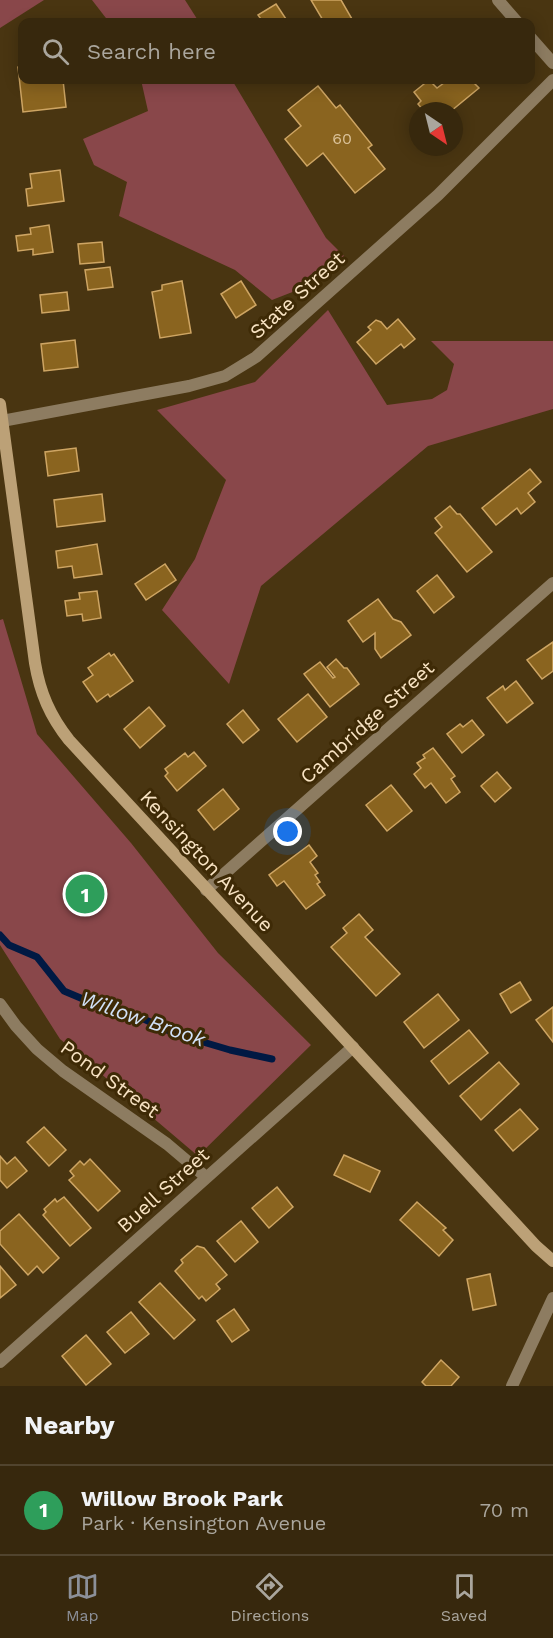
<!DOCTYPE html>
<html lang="en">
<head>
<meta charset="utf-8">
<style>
	:root { --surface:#37280d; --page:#42341b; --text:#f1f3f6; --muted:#aaa69d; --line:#51442e; --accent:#8c9099 }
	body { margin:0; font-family:"Work Sans",sans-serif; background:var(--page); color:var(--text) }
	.compass { position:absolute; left:409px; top:102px; width:54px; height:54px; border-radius:50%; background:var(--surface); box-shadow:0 3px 15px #0003; rotate:145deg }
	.you { position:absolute; left:288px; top:832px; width:21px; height:21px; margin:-15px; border:4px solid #fff; border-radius:50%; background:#1a73e8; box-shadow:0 0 0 9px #1a73e833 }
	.badge { display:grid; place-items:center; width:39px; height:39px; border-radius:50%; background:var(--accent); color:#fff; font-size:20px; font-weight:700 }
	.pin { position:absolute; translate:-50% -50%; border:3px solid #fff; box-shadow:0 2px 6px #0006 }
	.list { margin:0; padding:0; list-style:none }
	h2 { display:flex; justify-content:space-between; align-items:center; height:78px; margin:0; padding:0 24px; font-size:26px }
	h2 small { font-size:20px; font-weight:400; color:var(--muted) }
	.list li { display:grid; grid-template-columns:39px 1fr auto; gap:18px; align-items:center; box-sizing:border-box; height:90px; padding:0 24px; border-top:2px solid var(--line) }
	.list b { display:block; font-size:22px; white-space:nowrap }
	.list p { margin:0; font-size:20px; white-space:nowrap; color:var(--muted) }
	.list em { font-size:20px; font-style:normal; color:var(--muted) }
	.icon { flex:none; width:33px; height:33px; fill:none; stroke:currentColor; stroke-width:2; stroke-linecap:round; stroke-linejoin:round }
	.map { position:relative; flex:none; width:553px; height:1386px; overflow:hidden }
	.search { position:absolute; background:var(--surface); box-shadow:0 3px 15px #0003; left:18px; right:18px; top:18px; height:66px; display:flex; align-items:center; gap:15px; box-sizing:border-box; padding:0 21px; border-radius:12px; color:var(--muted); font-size:22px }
	.sheet { height:168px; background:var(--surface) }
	nav { display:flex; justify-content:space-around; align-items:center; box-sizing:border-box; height:84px; border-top:2px solid var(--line); background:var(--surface); font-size:16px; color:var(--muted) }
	nav a { display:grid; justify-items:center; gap:3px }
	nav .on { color:var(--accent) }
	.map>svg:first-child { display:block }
	.green { fill:#89474a }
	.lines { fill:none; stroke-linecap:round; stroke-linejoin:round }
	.stream { stroke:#001943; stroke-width:7 }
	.building { fill:#8a641f; stroke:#cea563; stroke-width:1.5 }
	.street { stroke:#8d7c61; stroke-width:12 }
	.secondary { stroke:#bca177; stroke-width:12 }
	.labels { text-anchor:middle; stroke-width:6; stroke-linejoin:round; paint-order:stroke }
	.number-label { font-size:16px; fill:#dcc39a }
	.street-label { font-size:20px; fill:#f8e3c3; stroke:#3e2a06 }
	.water-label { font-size:21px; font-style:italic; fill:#d2e2f8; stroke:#3e2a06 }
</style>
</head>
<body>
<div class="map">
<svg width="553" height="1386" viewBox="0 0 553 1386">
	<rect width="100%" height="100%" fill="#493511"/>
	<g class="green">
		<path d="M0,0H44L0,28Z"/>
		<path d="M92,0H185L199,22H109Z"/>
		<path d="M141,80H232L326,238L344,256L318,282L272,300L235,270L119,216L127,182L94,165L83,139L148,111Z"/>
		<path d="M328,310L387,405L432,399L447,390L454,364L431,341H553V409L428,446L261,586L229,684L162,610L195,559L226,480L157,410L255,382Z"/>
		<path d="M3,619L37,734L131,843L218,953L311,1045L198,1156L60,1039L0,945V620Z"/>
	</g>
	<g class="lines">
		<path class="stream" d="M0,935L9,945L37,957L64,991L90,1002L133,1014L176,1034L230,1050L272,1059"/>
	</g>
	<g class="building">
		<path d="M311,0H341L352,19L347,22H324Z"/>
		<path d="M276,4L288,22H263L258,15Z"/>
		<path d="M22,66V80H63L66,107L23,112L18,67Z"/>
		<path d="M429,80L437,88L448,80H457L458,81L460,80H471L479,88L451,111H424L418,104L421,101L414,92Z"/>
		<path d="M318,86L336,108L340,105L372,145L368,148L385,169L355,193L323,153L307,166L285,139L301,126L288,110Z"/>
		<path d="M60,170L64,201L28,206L26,189L32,188L30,174Z"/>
		<path d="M49,225L53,252L33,255V249L18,251L16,236L31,234L30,228Z"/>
		<path d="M102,242L104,262L80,264L78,244Z"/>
		<path d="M110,267L113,287L88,290L85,270Z"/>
		<path d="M182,281L191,333L160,338L152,292L162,290V285Z"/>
		<path d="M241,281L256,305L236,318L221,294Z"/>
		<path d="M67,292L69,310L42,313L40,295Z"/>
		<path d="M398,319L415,339L404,348L401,344L376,364L357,342L371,330L368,327L376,320L381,322L387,329Z"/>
		<path d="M75,340L78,367L44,371L41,344Z"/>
		<path d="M76,448L79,471L48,476L45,452Z"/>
		<path d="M530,469L541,482L528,493L535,502L521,514L517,508L496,525L482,508Z"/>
		<path d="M102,494L105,521L57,527L54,500Z"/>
		<path d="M450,506L457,514H460L492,552L467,572L435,533L442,527L435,518Z"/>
		<path d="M97,544L102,574L74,578L72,566L58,568L56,551Z"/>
		<path d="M165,564L176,580L146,600L135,584Z"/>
		<path d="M437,575L454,597L434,613L417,591Z"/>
		<path d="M97,591L101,618L83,621L82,614L67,616L65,601L80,599L79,593Z"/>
		<path d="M378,599L393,619L401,622L411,635L381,658L375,649V633L363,642L348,621Z"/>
		<path d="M553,642V671L542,679L527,660Z"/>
		<path d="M109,653L111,656L114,654L133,681L110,697L108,694L97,702L83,682L93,675L88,668Z"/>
		<path d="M336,659L344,668H347L359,684L330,707L304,674L320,662L333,678L335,677L327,667Z"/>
		<path d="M516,681L533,703L507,723L487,698L503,686L505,690Z"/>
		<path d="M308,694L327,717L297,742L278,719Z"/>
		<path d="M149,707L165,726L140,748L124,729Z"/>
		<path d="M243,710L259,730L243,743L227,724Z"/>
		<path d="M472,720L484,735L462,753L447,734L460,724L463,727Z"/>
		<path d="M433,748L455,776L451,779L460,792L446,803L431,783L425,788L414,774L421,768L417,763L425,758L423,755Z"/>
		<path d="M194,752L206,766L177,791L165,776L168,773L165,769L185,753L188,757Z"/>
		<path d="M497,772L511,788L495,802L481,786Z"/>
		<path d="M391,785L412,811L387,831L366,805Z"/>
		<path d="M223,789L239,809L214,830L198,810Z"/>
		<path d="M309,845L317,856L310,862L318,873L315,875L320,882L317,884L325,895L306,909L284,881L277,886L269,875Z"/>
		<path d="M359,914L373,930L365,937L400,974L376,996L331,947L347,933L343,928Z"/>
		<path d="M520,982L531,1000L511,1013L500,994Z"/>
		<path d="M438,994L459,1020L424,1048L404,1022Z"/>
		<path d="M553,1007V1042L536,1020Z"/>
		<path d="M469,1030L488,1053L449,1084L431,1061Z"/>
		<path d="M499,1062L519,1084L481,1120L460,1096Z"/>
		<path d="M520,1109L538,1129L513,1151L495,1130Z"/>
		<path d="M44,1127L66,1150L49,1166L27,1142Z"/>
		<path d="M344,1155L380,1171L370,1192L334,1175Z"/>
		<path d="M0,1156L7,1164L15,1157L27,1171L7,1188L0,1180Z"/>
		<path d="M90,1159L120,1191L98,1211L69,1180L74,1176L70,1171L80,1161L84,1165Z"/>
		<path d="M277,1187L293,1207L269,1228L252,1208Z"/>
		<path d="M64,1197L91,1228L70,1246L43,1215L46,1212L44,1209L55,1199L57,1202Z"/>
		<path d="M417,1202L446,1228L443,1230L453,1240L439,1256L400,1220Z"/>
		<path d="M19,1214L59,1258L43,1273L37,1266L28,1275L0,1244V1231Z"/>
		<path d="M241,1221L258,1242L235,1262L217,1241Z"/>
		<path d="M197,1246L204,1248L227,1275L216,1284L220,1289L206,1301L202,1296L199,1299L175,1271L183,1263L181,1260Z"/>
		<path d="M0,1266L16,1285L0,1298Z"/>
		<path d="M490,1274L496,1305L473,1310L467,1279Z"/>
		<path d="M160,1283L195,1320L174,1339L139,1302Z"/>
		<path d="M234,1309L249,1330L232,1342L217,1321Z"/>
		<path d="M131,1312L149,1334L125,1353L107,1332Z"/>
		<path d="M86,1335L111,1364L86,1385L62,1356Z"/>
		<path d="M441,1360L459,1377L451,1386H426L422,1382Z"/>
	</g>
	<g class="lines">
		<g class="street">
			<path d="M498,0L517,22"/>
			<path d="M530,37L553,63"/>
			<path d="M2,421L189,386L225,376L256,357L438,195L553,80"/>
			<path d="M206,890L553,583"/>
			<path d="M0,1004L16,1026L37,1049L63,1071L167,1144L206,1177"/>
			<path d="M0,1362L353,1047"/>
			<path d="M512,1386L553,1298"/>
		</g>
		<path class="secondary" d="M0,404L35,663C40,693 50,716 69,740L536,1246L553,1261"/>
	</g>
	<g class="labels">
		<g class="number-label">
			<text x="342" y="144">60</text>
		</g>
		<g class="street-label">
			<text transform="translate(297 295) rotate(-42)" y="7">State Street</text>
			<text transform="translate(367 722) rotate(-42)" y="7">Cambridge Street</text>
			<text transform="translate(207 861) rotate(47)" y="7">Kensington Avenue</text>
			<text transform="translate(110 1079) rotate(36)" y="7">Pond Street</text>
			<text transform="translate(163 1190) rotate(-42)" y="7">Buell Street</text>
		</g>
		<g class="water-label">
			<text transform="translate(143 1019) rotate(19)" y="7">Willow Brook</text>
		</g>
	</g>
</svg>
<svg class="compass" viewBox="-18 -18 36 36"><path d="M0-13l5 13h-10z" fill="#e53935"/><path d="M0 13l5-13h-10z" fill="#aaa69d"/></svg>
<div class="you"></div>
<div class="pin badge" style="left:85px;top:894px;background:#2e9e5b">1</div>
<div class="search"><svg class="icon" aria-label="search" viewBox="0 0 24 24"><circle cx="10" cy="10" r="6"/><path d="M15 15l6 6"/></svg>Search here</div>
</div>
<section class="sheet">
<h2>Nearby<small></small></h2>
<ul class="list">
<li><span class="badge" style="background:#2e9e5b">1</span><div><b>Willow Brook Park</b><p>Park · Kensington Avenue</p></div><em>70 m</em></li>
</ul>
</section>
<nav>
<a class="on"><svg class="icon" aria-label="map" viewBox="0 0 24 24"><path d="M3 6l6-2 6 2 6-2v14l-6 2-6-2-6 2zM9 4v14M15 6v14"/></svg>Map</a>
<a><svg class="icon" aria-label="directions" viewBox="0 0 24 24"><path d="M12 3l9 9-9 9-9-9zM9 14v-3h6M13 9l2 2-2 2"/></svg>Directions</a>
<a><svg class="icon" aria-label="saved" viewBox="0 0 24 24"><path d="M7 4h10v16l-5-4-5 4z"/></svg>Saved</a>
</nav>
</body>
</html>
